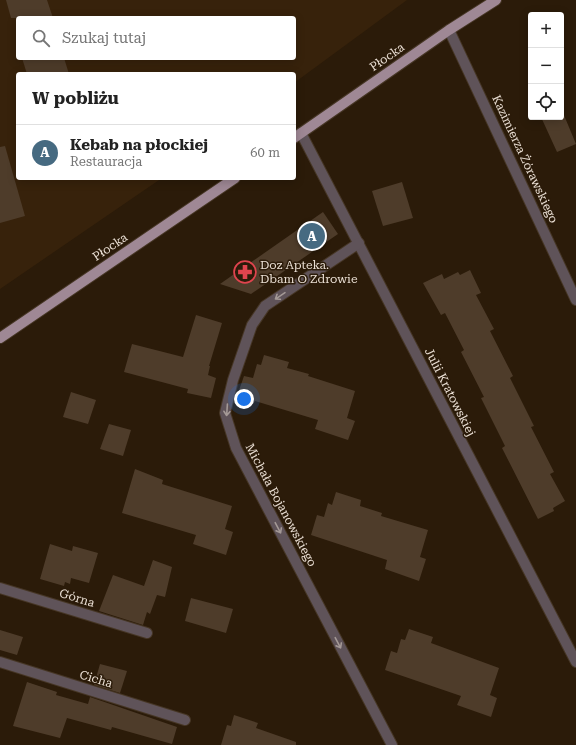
<!DOCTYPE html>
<html lang="pl">
<head>
<meta charset="utf-8">
<style>
	:root { --surface:#fff; --page:#f2f2f2; --text:#222; --muted:#767676; --line:#e0e0e0; --accent:#466a81 }
	body { margin:0; font-family:"Roboto Serif",serif; background:var(--page); color:var(--text) }
	.controls { position:absolute; right:12px; top:12px; display:grid; overflow:hidden; border-radius:4px; box-shadow:0 2px 10px #0003 }
	.controls button { width:36px; height:36px; display:grid; place-items:center; padding:0; border:0; border-bottom:1px solid var(--line); background:var(--surface); color:var(--text); font:20px sans-serif }
	.you { position:absolute; left:244px; top:399px; width:14px; height:14px; margin:-10px; border:3px solid #fff; border-radius:50%; background:#1a73e8; box-shadow:0 0 0 6px #1a73e833 }
	.badge { display:grid; place-items:center; width:26px; height:26px; border-radius:50%; background:var(--accent); color:#fff; font-size:13px; font-weight:700 }
	.pin { position:absolute; translate:-50% -50%; border:2px solid #fff; box-shadow:0 1px 4px #0006 }
	.list { margin:0; padding:0; list-style:none }
	h2 { display:flex; justify-content:space-between; align-items:center; height:52px; margin:0; padding:0 16px; font-size:17px }
	h2 small { font-size:13px; font-weight:400; color:var(--muted) }
	.list li { display:grid; grid-template-columns:26px 1fr auto; gap:12px; align-items:center; box-sizing:border-box; height:56px; padding:0 16px; border-top:1px solid var(--line) }
	.list b { display:block; font-size:15px; white-space:nowrap }
	.list p { margin:0; font-size:13px; white-space:nowrap; color:var(--muted) }
	.list em { font-size:13px; font-style:normal; color:var(--muted) }
	.icon { flex:none; width:22px; height:22px; fill:none; stroke:currentColor; stroke-width:2; stroke-linecap:round; stroke-linejoin:round }
	.map { position:relative; flex:none; width:576px; height:745px; overflow:hidden }
	.search { position:absolute; background:var(--surface); box-shadow:0 2px 10px #0003; left:16px; top:16px; width:280px; height:44px; display:flex; align-items:center; gap:10px; box-sizing:border-box; padding:0 14px; border-radius:4px; color:var(--muted); font-size:15px }
	.panel { position:absolute; background:var(--surface); box-shadow:0 2px 10px #0003; left:16px; top:72px; width:280px; height:108px; border-radius:4px }
	.map>svg:first-child { display:block }
	.built { fill:#37220b; fill-rule:evenodd }
	.building { fill:#4e3c2a }
	.lines { fill:none; stroke-linecap:round; stroke-linejoin:round }
	.minor-casing { stroke:#463625; stroke-width:12 }
	.major-casing { stroke:#463625; stroke-width:12 }
	.minor { stroke:#5f5359; stroke-width:10 }
	.major { stroke:#9f8895; stroke-width:10 }
	.oneway { stroke:#a49996 }
	.labels { text-anchor:middle; stroke-width:3; stroke-linejoin:round; paint-order:stroke }
	.street-label { font-size:12px; fill:#eadfd4; stroke:#2b1b09 }
	.poi-label { font-size:12px; fill:#eadfd4; stroke:#2b1b09; text-anchor:start }
</style>
</head>
<body>
<div class="map">
<svg width="576" height="745" viewBox="0 0 576 745">
	<rect width="100%" height="100%" fill="#2b1b09"/>
	<path class="built" d="M0,0H407L294,83V74H18V178H162L0,289ZM18,18H294V58H18Z"/>
	<g class="building">
		<path d="M6,0H47L53,18H11Z"/>
		<path d="M22,58H64L69,74H27Z"/>
		<path d="M561,108L576,144L557,152L541,117H561Z"/>
		<path d="M5,146L25,216L0,223V147Z"/>
		<path d="M402,182L413,218L383,226L372,191Z"/>
		<path d="M323,212L338,234L251,294L220,284Z"/>
		<path d="M470,270L481,293L476,295L494,329L490,331L513,376L510,378L534,426L531,427L554,472L550,474L565,501L553,508L554,511L538,519L502,448L505,446L481,398L484,397L461,352L464,350L445,313L441,315L423,283L442,274L444,279L458,272L460,275Z"/>
		<path d="M196,315L222,323L209,366H210L208,375L216,378L211,398L187,393L188,389L124,372L132,344L183,357Z"/>
		<path d="M264,355L289,362L287,368L309,374L308,376L355,391L347,418L355,421L348,440L315,429L318,420L255,401L253,404L236,399L244,376L253,378L257,364L261,365Z"/>
		<path d="M71,392L96,400L88,424L63,417Z"/>
		<path d="M109,424L131,430L123,456L100,449Z"/>
		<path d="M135,469L163,480L162,484L232,506L225,529L233,532L226,555L193,544L196,535L122,513Z"/>
		<path d="M336,492L361,500L360,506L382,513L381,516L428,530L420,557L426,559L419,581L385,569L387,560L311,535L317,515L324,517L328,503L332,505Z"/>
		<path d="M50,544L72,551L73,546L98,553L89,583L71,578L70,584L65,582L64,586L40,579Z"/>
		<path d="M153,560L172,567L165,597L157,595L150,614L147,612L143,625L99,611L113,575L144,586Z"/>
		<path d="M191,598L233,609L226,633L185,621Z"/>
		<path d="M409,629L433,637L431,643L499,668L490,695L497,698L491,717L457,705L461,696L385,670L391,651L397,653L401,639L405,640Z"/>
		<path d="M0,630L23,637L17,655L0,650Z"/>
		<path d="M100,664L127,671L120,693L94,685Z"/>
		<path d="M27,682L57,692L56,695L88,704L90,697L177,727L172,744L112,727L111,730L67,718L60,738L13,726Z"/>
		<path d="M234,715L258,723L256,728L296,742V745H221L227,725L231,726Z"/>
	</g>
	<g class="lines">
		<g class="minor-casing">
			<g id="minor">
				<path d="M449,30L576,300"/>
				<path d="M301,133L576,662"/>
				<path d="M359,243L265,306L252,325L233,380L225,413L236,448L392,745"/>
				<path d="M0,588L147,633"/>
				<path d="M0,662L185,720"/>
			</g>
		</g>
		<g class="major-casing">
			<g id="major">
				<path d="M294,138L449,30L496,0"/>
				<path d="M0,338L235,178"/>
			</g>
		</g>
		<use href="#minor" class="minor"/>
		<use href="#major" class="major"/>
	</g>
	<defs><path id="oneway-shaft" d="M-6 0H5M1.5-3L5.5 0L1.5 3" fill="none" stroke-width="1.6" stroke-linecap="round" stroke-linejoin="round"/></defs>
	<g class="oneway">
		<use href="#oneway-shaft" transform="translate(280 296) rotate(146)"/>
		<use href="#oneway-shaft" transform="translate(227 410) rotate(94)"/>
		<use href="#oneway-shaft" transform="translate(278 528) rotate(62)"/>
		<use href="#oneway-shaft" transform="translate(338 643) rotate(62)"/>
	</g>
	<defs>
		<g id="pharmacy-ring" transform="scale(1.15)"><circle r="9.5" fill="#2b1b09" stroke="#e0444e" stroke-width="1.5"/><path d="M-2-6h4v4h4v4h-4v4h-4v-4h-4v-4h4Z" fill="#e0444e"/></g>
	</defs>
	<g fill-rule="evenodd">
		<use href="#pharmacy-ring" x="245" y="272"/>
	</g>
	<g class="labels">
		<g class="street-label">
			<text transform="translate(387 57) rotate(-35)" y="4">Płocka</text>
			<text transform="translate(525 159) rotate(65)" y="4">Kazimierza Żórawskiego</text>
			<text transform="translate(110 247) rotate(-34)" y="4">Płocka</text>
			<text transform="translate(450 392) rotate(63)" y="4">Julii Kratowskiej</text>
			<text transform="translate(281 505) rotate(62)" y="4">Michała Bojanowskiego</text>
			<text transform="translate(77 598) rotate(17)" y="4">Górna</text>
			<text transform="translate(96 679) rotate(17)" y="4">Cicha</text>
		</g>
		<g class="poi-label">
			<text x="260" y="269">Doz Apteka.<tspan x="260" dy="14">Dbam O Zdrowie</tspan></text>
		</g>
	</g>
</svg>
<div class="controls">
<button>+</button>
<button>−</button>
<button><svg class="icon" aria-label="locate" viewBox="0 0 24 24"><circle cx="12" cy="12" r="6"/><path d="M12 2v4M12 18v4M2 12h4M18 12h4"/></svg></button>
</div>
<div class="you"></div>
<div class="pin badge" style="left:312px;top:236px">A</div>
<div class="search"><svg class="icon" aria-label="search" viewBox="0 0 24 24"><circle cx="10" cy="10" r="6"/><path d="M15 15l6 6"/></svg>Szukaj tutaj</div>
<section class="panel">
<h2>W pobliżu<small></small></h2>
<ul class="list">
<li><span class="badge">A</span><div><b>Kebab na płockiej</b><p>Restauracja</p></div><em>60 m</em></li>
</ul>
</section>
</div>
</body>
</html>
